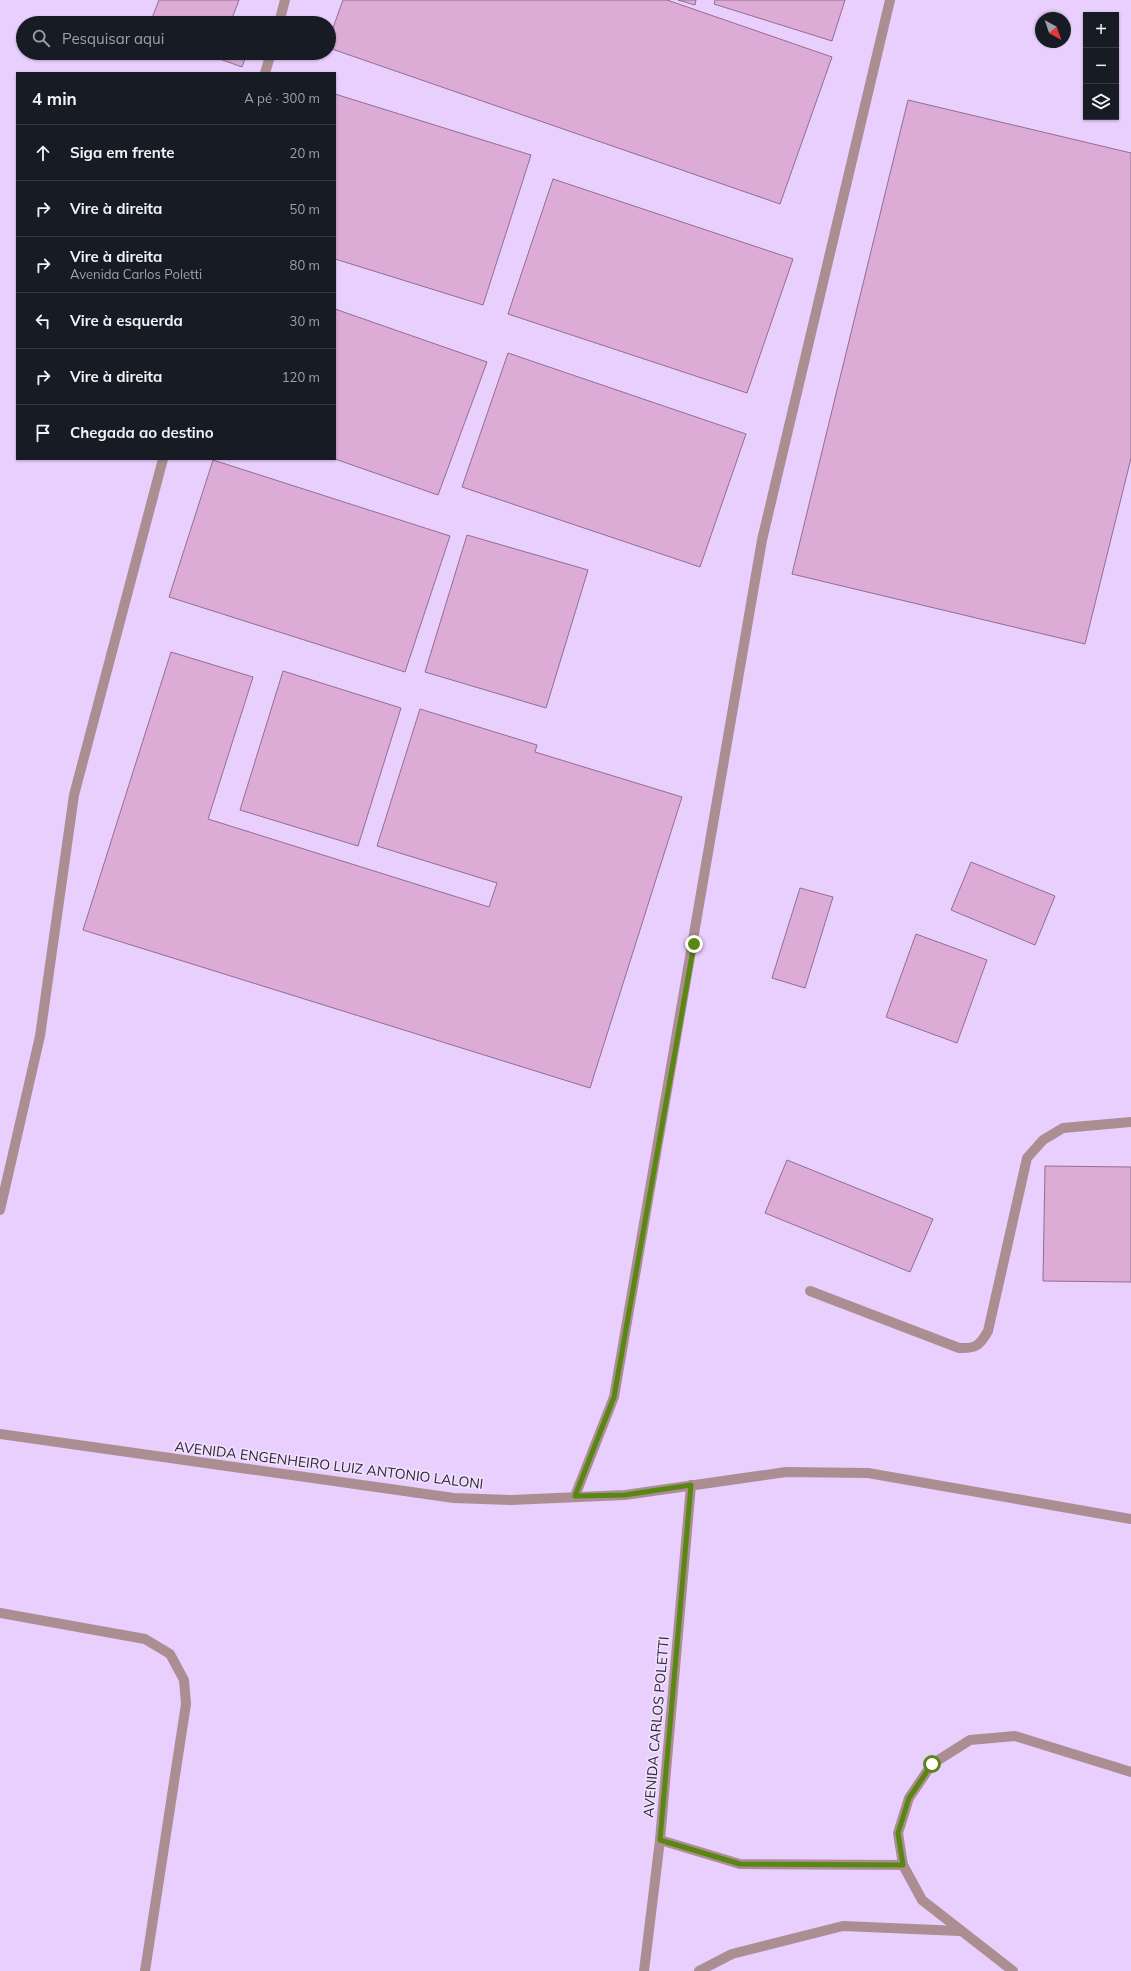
<!DOCTYPE html>
<html lang="pt">
<head>
<meta charset="utf-8">
<style>
	:root { --surface:#171b24; --page:#20242c; --text:#f1f3f6; --muted:#9ea1a6; --line:#363941 }
	body { margin:0; font-family:Mulish,sans-serif; background:var(--page); color:var(--text) }
	.controls { position:absolute; right:12px; top:12px; display:grid; overflow:hidden; border-radius:0px; box-shadow:0 1px 3px #0004 }
	.controls button { width:36px; height:36px; display:grid; place-items:center; padding:0; border:0; border-bottom:1px solid var(--line); background:var(--surface); color:var(--text); font:20px sans-serif }
	.compass { position:absolute; left:1035px; top:12px; width:36px; height:36px; border-radius:50%; background:var(--surface); box-shadow:0 1px 3px #0004; rotate:140deg }
	.stop { position:absolute; width:12px; height:12px; margin:-9px; border:3px solid #5a8614; border-radius:50%; background:#fff }
	.stop.end { background:#5a8614; border-color:#fff; box-shadow:0 1px 4px #0008 }
	.list { margin:0; padding:0; list-style:none }
	h2 { display:flex; justify-content:space-between; align-items:center; height:52px; margin:0; padding:0 16px; font-size:17px }
	h2 small { font-size:13px; font-weight:400; color:var(--muted) }
	.list li { display:grid; grid-template-columns:26px 1fr auto; gap:12px; align-items:center; box-sizing:border-box; height:56px; padding:0 16px; border-top:1px solid var(--line) }
	.list b { display:block; font-size:15px; white-space:nowrap }
	.list p { margin:0; font-size:13px; white-space:nowrap; color:var(--muted) }
	.list em { font-size:13px; font-style:normal; color:var(--muted) }
	.icon { flex:none; width:22px; height:22px; fill:none; stroke:currentColor; stroke-width:2; stroke-linecap:round; stroke-linejoin:round }
	.map { position:relative; flex:none; width:1131px; height:1971px; overflow:hidden }
	.search { position:absolute; background:var(--surface); box-shadow:0 1px 3px #0004; left:16px; top:16px; width:320px; height:44px; display:flex; align-items:center; gap:10px; box-sizing:border-box; padding:0 14px; border-radius:22px; color:var(--muted); font-size:15px }
	.panel { position:absolute; background:var(--surface); box-shadow:0 1px 3px #0004; left:16px; top:72px; width:320px; height:388px; border-radius:0px }
	.map>svg:first-child { display:block }
	.building { fill:#dcacd7; stroke:#936d8f }
	.lines { fill:none; stroke-linecap:round; stroke-linejoin:round }
	.minor { stroke:#ac8e92; stroke-width:10 }
	.route { stroke:#5a8614; stroke-width:5 }
	.labels { text-anchor:middle; stroke-width:3.5; stroke-linejoin:round; paint-order:stroke }
	.street-label { font-size:14px; fill:#2f2537; stroke:#f0e1fd }
</style>
</head>
<body>
<div class="map">
<svg width="1131" height="1971" viewBox="0 0 1131 1971">
	<rect width="100%" height="100%" fill="#e8cffd"/>
	<g class="building">
		<path d="M159,0H239L231,21L237,23H150Z"/>
		<path d="M343,0H667L832,57L780,204L329,48V39Z"/>
		<path d="M678,0H696L695,5Z"/>
		<path d="M715,0H845L832,41L714,4Z"/>
		<path d="M203,53H247L242,67Z"/>
		<path d="M335,94L531,155L483,305L335,259Z"/>
		<path d="M908,100L1131,153V458L1085,644L792,574Z"/>
		<path d="M553,179L793,259L747,393L508,314Z"/>
		<path d="M335,309L487,362L438,495L335,459Z"/>
		<path d="M508,353L746,434L700,567L462,487Z"/>
		<path d="M213,460L450,536L405,672L169,597Z"/>
		<path d="M467,535L588,570L546,708L425,672Z"/>
		<path d="M171,652L253,677L208,819L489,907L497,883L377,846L420,709L537,745L535,752L682,797L590,1088L83,930Z"/>
		<path d="M283,671L401,708L358,846L240,810Z"/>
		<path d="M971,862L1055,896L1035,945L951,910Z"/>
		<path d="M800,888L833,897L805,988L772,978Z"/>
		<path d="M916,934L987,960L957,1043L886,1017Z"/>
		<path d="M787,1160L933,1219L910,1272L765,1213Z"/>
		<path d="M1045,1166L1131,1167V1282L1043,1281Z"/>
	</g>
	<g class="lines">
		<g class="minor">
			<path d="M279,23L285,0"/>
			<path d="M265,73L271,53"/>
			<path d="M0,1210L40,1036L74,795L163,459"/>
			<path d="M810,1291L959,1348C976,1349 980,1345 988,1331L1027,1158L1043,1140L1063,1128L1131,1122"/>
			<path d="M0,1434L454,1498L511,1500L625,1495L786,1472L868,1473L1131,1519"/>
			<path d="M575,1496L614,1397L762,540L890,0"/>
			<path d="M0,1613L145,1639L170,1654L184,1680L186,1704L145,1971"/>
			<path d="M660,1840L740,1864L903,1865L898,1833L909,1798L932,1764L970,1740L1015,1736L1131,1772"/>
			<path d="M903,1865L922,1900L1013,1971"/>
			<path d="M644,1971L660,1840L691,1485"/>
			<path d="M699,1971L732,1954L843,1926L960,1931"/>
		</g>
	</g>
	<g class="lines">
		<path class="route" d="M694,944L614,1397L575,1496L625,1495L691,1485L660,1840L740,1864L903,1865L898,1833L909,1798L932,1764"/>
	</g>
	<g class="labels">
		<g class="street-label">
			<text transform="translate(329 1465) rotate(7)" y="5">AVENIDA ENGENHEIRO LUIZ ANTONIO LALONI</text>
			<text transform="translate(656 1727) rotate(-85)" y="5">AVENIDA CARLOS POLETTI</text>
		</g>
	</g>
</svg>
<div class="controls">
<button>+</button>
<button>−</button>
<button><svg class="icon" aria-label="layers" viewBox="0 0 24 24"><path d="M12 4l9 5-9 5-9-5zM3 14l9 5 9-5"/></svg></button>
</div>
<svg class="compass" viewBox="-18 -18 36 36"><path d="M0-13l5 13h-10z" fill="#e53935"/><path d="M0 13l5-13h-10z" fill="#9ea1a6"/></svg>
<div class="stop" style="left:932px;top:1764px"></div>
<div class="stop end" style="left:694px;top:944px"></div>
<div class="search"><svg class="icon" aria-label="search" viewBox="0 0 24 24"><circle cx="10" cy="10" r="6"/><path d="M15 15l6 6"/></svg>Pesquisar aqui</div>
<section class="panel">
<h2>4 min<small>A pé · 300 m</small></h2>
<ul class="list">
<li><svg class="icon" aria-label="ahead" viewBox="0 0 24 24"><path d="M12 20V5M6 11l6-6 6 6"/></svg><div><b>Siga em frente</b></div><em>20 m</em></li>
<li><svg class="icon" aria-label="right" viewBox="0 0 24 24"><path d="M7 20v-9h11M14 6l5 5-5 5"/></svg><div><b>Vire à direita</b></div><em>50 m</em></li>
<li><svg class="icon" aria-label="right" viewBox="0 0 24 24"><path d="M7 20v-9h11M14 6l5 5-5 5"/></svg><div><b>Vire à direita</b><p>Avenida Carlos Poletti</p></div><em>80 m</em></li>
<li><svg class="icon" aria-label="left" viewBox="0 0 24 24"><path d="M17 20v-9H6M10 6l-5 5 5 5"/></svg><div><b>Vire à esquerda</b></div><em>30 m</em></li>
<li><svg class="icon" aria-label="right" viewBox="0 0 24 24"><path d="M7 20v-9h11M14 6l5 5-5 5"/></svg><div><b>Vire à direita</b></div><em>120 m</em></li>
<li><svg class="icon" aria-label="arrive" viewBox="0 0 24 24"><path d="M6 21V4h12l-3 4 3 4H6"/></svg><div><b>Chegada ao destino</b></div></li>
</ul>
</section>
</div>
</body>
</html>
